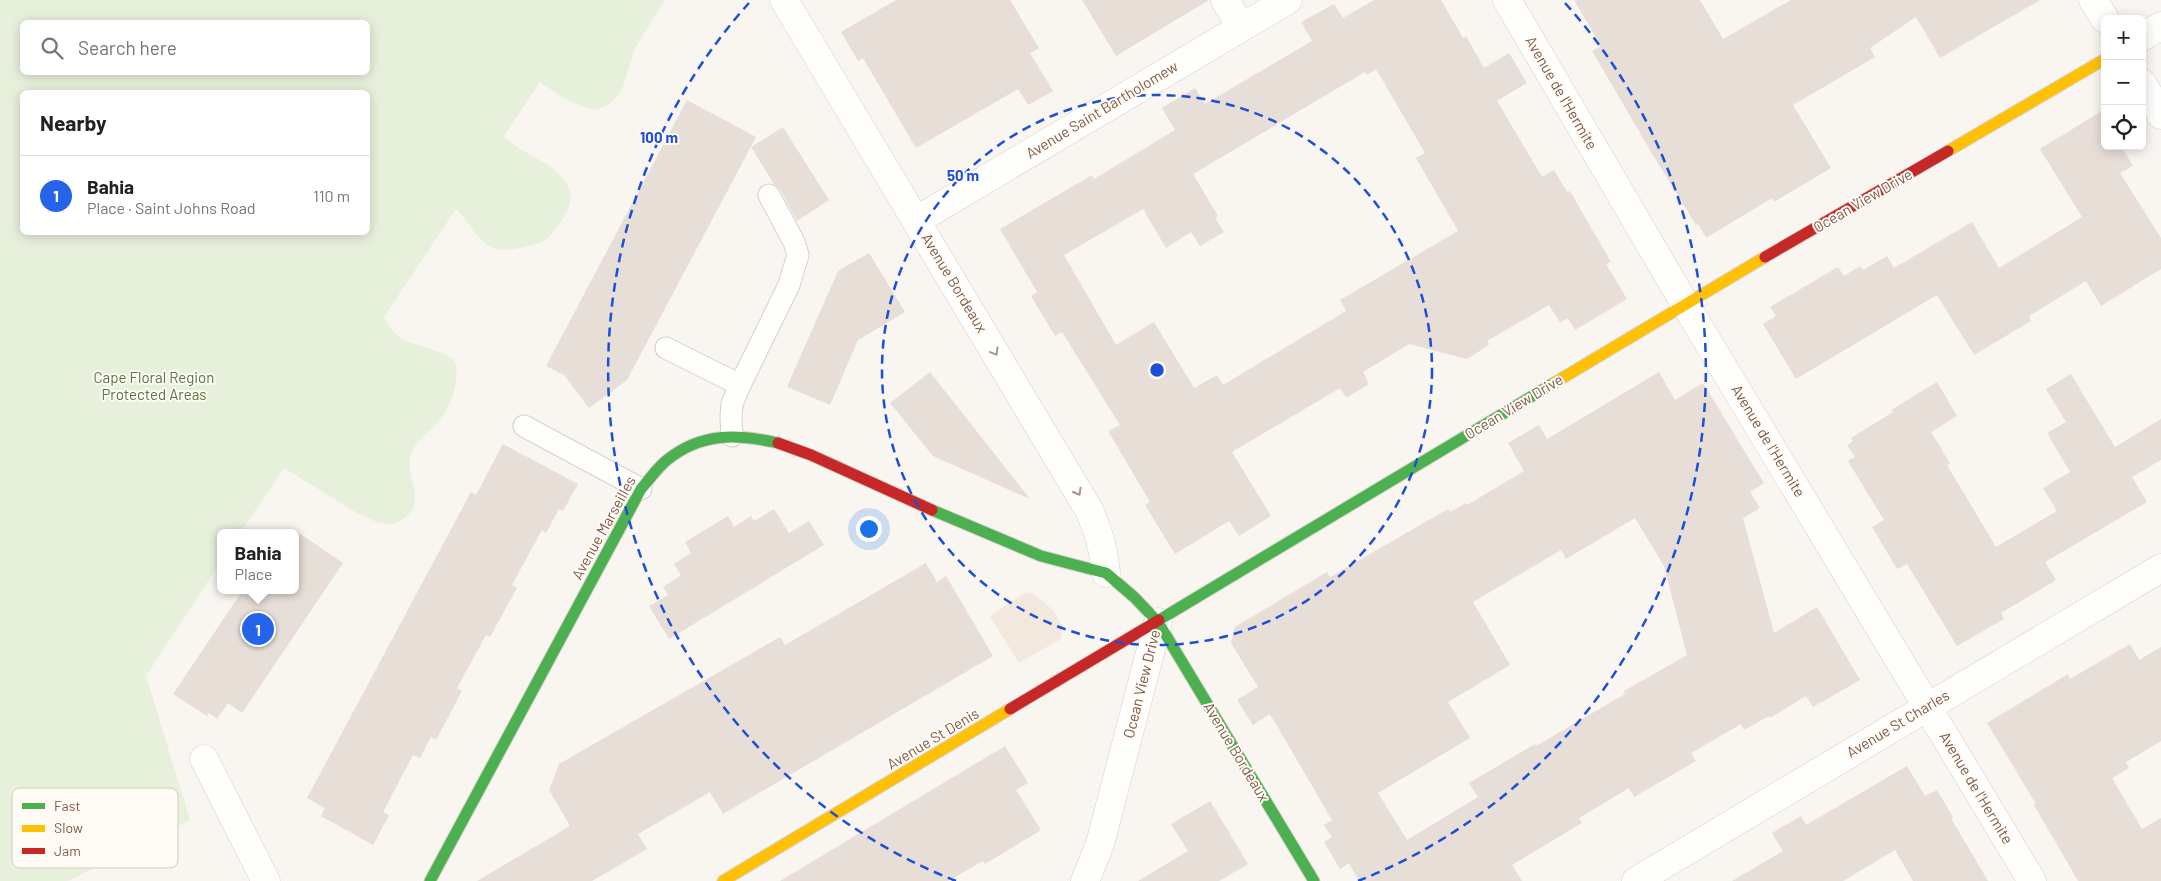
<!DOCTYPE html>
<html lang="en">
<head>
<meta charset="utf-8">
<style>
	:root { --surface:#fff; --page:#f2f2f2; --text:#222; --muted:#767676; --line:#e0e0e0; --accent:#2563eb }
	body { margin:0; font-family:Barlow,sans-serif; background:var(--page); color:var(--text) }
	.controls { position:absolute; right:15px; top:15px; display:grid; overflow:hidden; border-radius:8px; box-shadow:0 2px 12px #0003 }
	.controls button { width:45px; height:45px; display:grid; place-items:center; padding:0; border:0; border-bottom:1px solid var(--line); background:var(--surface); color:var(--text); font:25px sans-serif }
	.you { position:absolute; left:868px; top:528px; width:18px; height:18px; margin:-12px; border:4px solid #fff; border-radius:50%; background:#1a73e8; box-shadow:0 0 0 8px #1a73e833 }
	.badge { display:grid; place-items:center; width:32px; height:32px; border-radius:50%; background:var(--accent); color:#fff; font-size:16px; font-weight:700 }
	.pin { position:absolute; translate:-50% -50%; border:2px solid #fff; box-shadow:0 1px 5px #0006 }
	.popup { position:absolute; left:217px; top:529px; width:82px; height:65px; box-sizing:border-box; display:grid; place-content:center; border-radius:8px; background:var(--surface); filter:drop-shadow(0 1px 4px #0005); font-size:16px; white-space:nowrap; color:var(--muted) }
	.popup b { font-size:19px; color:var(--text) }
	.popup::after { content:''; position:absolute; left:50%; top:100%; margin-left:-10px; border:10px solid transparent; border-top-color:var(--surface) }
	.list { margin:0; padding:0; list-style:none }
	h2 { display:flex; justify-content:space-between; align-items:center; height:65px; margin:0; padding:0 20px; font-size:21px }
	h2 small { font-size:16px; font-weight:400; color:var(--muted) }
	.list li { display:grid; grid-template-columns:32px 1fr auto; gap:15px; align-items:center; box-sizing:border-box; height:80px; padding:0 20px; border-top:1px solid var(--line) }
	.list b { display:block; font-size:19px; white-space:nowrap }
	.list p { margin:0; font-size:16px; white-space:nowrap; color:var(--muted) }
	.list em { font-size:16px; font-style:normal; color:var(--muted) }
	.icon { flex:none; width:28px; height:28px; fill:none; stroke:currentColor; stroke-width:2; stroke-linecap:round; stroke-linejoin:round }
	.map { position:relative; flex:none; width:2161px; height:881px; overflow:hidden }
	.search { position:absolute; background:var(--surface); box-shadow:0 2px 12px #0003; left:20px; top:20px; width:350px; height:55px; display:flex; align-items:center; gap:12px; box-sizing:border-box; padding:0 18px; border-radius:8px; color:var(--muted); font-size:19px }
	.panel { position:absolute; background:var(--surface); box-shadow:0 2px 12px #0003; left:20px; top:90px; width:350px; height:145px; border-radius:8px }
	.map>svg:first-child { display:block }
	.residential { fill:#f2e8de }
	.green { fill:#e7f0db; fill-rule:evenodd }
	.building { fill:#e6ded7; fill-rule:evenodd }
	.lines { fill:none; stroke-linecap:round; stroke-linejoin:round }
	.lane-casing { stroke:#d7d1cb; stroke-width:23 }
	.street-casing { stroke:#d7d1cb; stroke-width:29 }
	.fast-casing { stroke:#d9d2cb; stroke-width:13 }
	.slow-casing { stroke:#d9d2cb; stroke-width:13 }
	.jam-casing { stroke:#d9d2cb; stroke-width:13 }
	.lane { stroke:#fefefd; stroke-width:21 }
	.street { stroke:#fefefd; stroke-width:28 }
	.fast { stroke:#4caf50; stroke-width:11 }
	.slow { stroke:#ffc107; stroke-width:11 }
	.jam { stroke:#c62828; stroke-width:11 }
	.oneway { stroke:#a8958b }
	.ring { fill:none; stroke:#1d4ed8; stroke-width:2.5; stroke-dasharray:9 6 }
	.labels { text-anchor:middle; stroke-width:4; stroke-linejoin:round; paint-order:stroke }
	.street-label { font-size:15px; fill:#7a5c4d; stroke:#fffaf3 }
	.park-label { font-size:15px; fill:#537a41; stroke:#fffaf3 }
	.key { fill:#fffaf3; stroke:#d7cbc1; stroke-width:1 }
	.key-label { font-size:14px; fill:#7a5c4d }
	.centre { fill:#1d4ed8; stroke:#fffaf3; stroke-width:2.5 }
	.ring-label { font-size:15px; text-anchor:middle; font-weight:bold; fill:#1d4ed8; stroke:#fffaf3; stroke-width:4; stroke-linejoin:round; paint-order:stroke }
</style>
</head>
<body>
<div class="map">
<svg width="2161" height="881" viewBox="0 0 2161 881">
	<rect width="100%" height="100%" fill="#f9f5f0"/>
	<path class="residential" d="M1026,592L1034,594L1053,610L1063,627L1061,639L1019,663L990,616Z"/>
	<path class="green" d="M0,0H665L635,48L623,87L616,98L606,106L595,110L587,108L565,99L540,82L504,136C524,157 556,161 569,188C576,203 559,227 548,238C539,245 508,252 496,249C478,244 469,221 456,209L384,317C387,324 392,331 398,336C411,347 451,350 456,364C459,387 449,412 433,427C425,435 415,443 411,454C403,481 434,506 394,524L379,523L357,513L284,468L240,533H220V563L146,676L190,820L68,881H0ZM22,22H368V72H22ZM22,92H368V232H22Z"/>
	<g class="building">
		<path d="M896,0H1010L1039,48L1030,53L1053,91L1028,105L1018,89L916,148L863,58L858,61L841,32Z"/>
		<path d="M1082,0H1209L1116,56Z"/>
		<path d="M1374,0H1441L1463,38L1466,36L1484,68L1509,53L1527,83L1497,101L1542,177L1554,170L1567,192L1570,191L1611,262L1606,264L1627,299L1575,330L1568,318L1560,323L1549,305L1487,341L1489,345L1467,359L1409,344L1363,372L1369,384L1346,398L1340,388L1232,452L1271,516L1239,536L1229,521L1175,554L1145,505L1150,502L1108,431L1120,425L1062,332L1055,336L1031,296L1037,292L1000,229L1092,175L1094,179L1175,130L1162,108L1195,88L1205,104L1312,41L1301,22L1334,4L1343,18ZM1376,69L1425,153L1416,158L1458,231L1340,300L1346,311L1223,385L1217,375L1194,388L1154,322L1116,345L1064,255L1143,209L1166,248L1191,232L1200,246L1224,232L1215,218L1218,216L1193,174L1365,72L1367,75Z"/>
		<path d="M1574,0H1700L1723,39L1791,0H2040L1940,58L1916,17L1870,48L1875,57L1793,105L1831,168L1774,202L1772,198L1706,238L1698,224L1696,225L1653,155L1592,51L1601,46Z"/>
		<path d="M687,100L756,137L627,380L589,408L564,375L546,366Z"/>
		<path d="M2105,109V146H2121L2133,166L2120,173L2161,238V269L2101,306L2086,281L2029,316L2031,321L1974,355L1937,295L1796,379L1763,324L1776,316L1770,307L1838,267L1844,276L1860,266L1863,270L1887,256L1894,268L1972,222L1999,268L2082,217L2040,149Z"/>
		<path d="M783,127L829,200L797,221L780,189L774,184L751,147Z"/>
		<path d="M869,253L905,312L858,340L830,405L787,387L838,271Z"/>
		<path d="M930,372L1030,499L933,456L890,403Z"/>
		<path d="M1659,372L1675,400L1703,383L1764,483L1750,492L1760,508L1743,518L1774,633L1817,607L1860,680L1813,707L1806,696L1770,718L1769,716L1744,730L1741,724L1691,753L1696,761L1634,797L1629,788L1579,818L1582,823L1512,865L1522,881H1359L1349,863L1340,869L1324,842L1332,837L1324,825L1332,820L1270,714L1253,725L1237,700L1258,687L1231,643L1235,627L1327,572L1330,577L1448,509L1450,512L1466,503L1467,505L1524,471L1508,443L1539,425L1547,439ZM1635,518L1664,566L1687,655L1624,691L1625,694L1536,746L1535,744L1469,783L1478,797L1407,840L1378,793L1470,738L1448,702L1510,665L1473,602L1561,550L1566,559Z"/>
		<path d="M2071,374L2115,447L2161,419V460L2132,477L2147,502L2045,562L2056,580L2001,613L2004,619L1957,646L1907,564L1897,569L1872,527L1884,520L1848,461L1855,457L1847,445L1853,441L1851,438L1893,412L1891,410L1937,382L1957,416L1931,432L1950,463L1947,465L1996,547L2057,511L2043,488L2070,472L2047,433L2066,422L2046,389Z"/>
		<path d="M503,444L578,484L563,511L559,509L546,533L542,530L512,585L517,588L490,637L486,635L457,688L462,691L436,740L431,737L420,758L413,755L383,812L389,815L373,845L321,816L325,808L307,798L471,492L476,495Z"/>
		<path d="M774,509L789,533L809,521L824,545L669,639L649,606L668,595L663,587L681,575L674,564L691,553L685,542L728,516L734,527L751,516L754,521Z"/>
		<path d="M296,531L343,563L242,713L228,703L217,719L209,713L207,716L173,694L243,590H296Z"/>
		<path d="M926,563L937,582L946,576L993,656L723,814L710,792L638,834L647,849L592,881H477L570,826L549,790L559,764L780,637L785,645Z"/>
		<path d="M2130,644L2139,660L2161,647V741L2126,762L2129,768L2112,778L2142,829L2161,818V881H2078L2034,805L2036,804L1987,723L2068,674L2070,679Z"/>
		<path d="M1005,746L1028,783L1016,790L1041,830L985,864L983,861L948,881H780Z"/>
		<path d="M1907,766L1925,796L1937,790L1953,817L1951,818L1988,881H1913L1895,850L1843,881H1732L1783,851L1772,833L1801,816L1806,825Z"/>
		<path d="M1210,801L1248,864L1219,881H1138L1188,851L1171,824Z"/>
	</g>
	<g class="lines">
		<g class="lane-casing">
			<g id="lane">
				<path d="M666,348L740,385"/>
				<path d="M524,426L641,489"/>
				<path d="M732,436L731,417L732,404L740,385L789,285L798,255L794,242L769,195"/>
			</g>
		</g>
		<g class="street-casing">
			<g id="street">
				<path d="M784,0L1089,510C1099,531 1104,550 1106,573"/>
				<path d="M1225,0L1241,27"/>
				<path d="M1507,0L1685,304L2032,881"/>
				<path d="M2093,0L2105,19"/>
				<path d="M2142,37L2161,26"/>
				<path d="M2142,83L2161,115"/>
				<path d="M917,220L1288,0"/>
				<path d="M204,759L266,881"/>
				<path d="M1085,881L1100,844L1158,622"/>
				<path d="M1636,881L2161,568"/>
			</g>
		</g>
		<g class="fast-casing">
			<g id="fast">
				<path d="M932,510L1041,556L1106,573L1134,597L1158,622L1314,881"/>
				<path d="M1159,620L1554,383"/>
				<path d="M430,881L641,489C649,480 657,468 667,460C702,432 737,434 778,443"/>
			</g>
		</g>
		<g class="slow-casing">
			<g id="slow">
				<path d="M1948,151L2105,59"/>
				<path d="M1554,383L1765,257"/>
				<path d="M723,881L1010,709"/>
			</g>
		</g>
		<g class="jam-casing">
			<g id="jam">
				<path d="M1765,257L1948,151"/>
				<path d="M778,443L811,455L932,510"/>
				<path d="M1010,709L1159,620"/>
			</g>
		</g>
		<use href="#lane" class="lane"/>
		<use href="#street" class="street"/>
		<use href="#fast" class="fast"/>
		<use href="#slow" class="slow"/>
		<use href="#jam" class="jam"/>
	</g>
	<defs><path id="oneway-chevron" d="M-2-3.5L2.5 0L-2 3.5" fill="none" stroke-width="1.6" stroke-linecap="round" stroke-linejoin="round" transform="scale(1.25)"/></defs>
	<g class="oneway">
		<use href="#oneway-chevron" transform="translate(995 352) rotate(59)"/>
		<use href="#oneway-chevron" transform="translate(1078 492) rotate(60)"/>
	</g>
	<g class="ring">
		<circle cx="1157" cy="370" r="275"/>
		<path d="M956 881A549 549 0 0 1 749 3M1565 3A549 549 0 0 1 1358 881"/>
	</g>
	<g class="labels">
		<g class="street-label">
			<text transform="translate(1561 93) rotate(60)" y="5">Avenue de l'Hermite</text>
			<text transform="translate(1102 110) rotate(-31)" y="5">Avenue Saint Bartholomew</text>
			<text transform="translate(1863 201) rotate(-30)" y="5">Ocean View Drive</text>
			<text transform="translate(954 283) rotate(59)" y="5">Avenue Bordeaux</text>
			<text transform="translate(1514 407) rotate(-31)" y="5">Ocean View Drive</text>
			<text transform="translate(1768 441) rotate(59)" y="5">Avenue de l'Hermite</text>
			<text transform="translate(604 528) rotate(-61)" y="5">Avenue Marseilles</text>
			<text transform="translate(1142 684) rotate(-76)" y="5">Ocean View Drive</text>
			<text transform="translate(1898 724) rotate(-31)" y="5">Avenue St Charles</text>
			<text transform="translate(933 739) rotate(-31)" y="5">Avenue St Denis</text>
			<text transform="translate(1236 752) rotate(59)" y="5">Avenue Bordeaux</text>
			<text transform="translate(1976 788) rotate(59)" y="5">Avenue de l'Hermite</text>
		</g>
		<g class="park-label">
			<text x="154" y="383">Cape Floral Region<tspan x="154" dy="17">Protected Areas</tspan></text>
		</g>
	</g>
	<rect x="12" y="788" width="166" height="80" rx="8" class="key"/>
	<rect x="22" y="803" width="23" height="6" fill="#4caf50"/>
	<rect x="22" y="825" width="23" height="7" fill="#ffc107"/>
	<rect x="22" y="848" width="23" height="6" fill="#c62828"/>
	<g class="key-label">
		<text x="54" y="811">Fast</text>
		<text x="54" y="833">Slow</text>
		<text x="54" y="856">Jam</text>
	</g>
	<circle cx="1157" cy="370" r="8" class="centre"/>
	<g class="ring-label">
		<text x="659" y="143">100 m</text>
		<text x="963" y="181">50 m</text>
	</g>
</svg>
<div class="controls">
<button>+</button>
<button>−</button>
<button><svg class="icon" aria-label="locate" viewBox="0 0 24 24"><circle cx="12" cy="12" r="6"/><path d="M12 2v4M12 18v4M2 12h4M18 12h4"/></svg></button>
</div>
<div class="you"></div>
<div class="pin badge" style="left:258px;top:629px">1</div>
<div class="popup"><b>Bahia</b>Place</div>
<div class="search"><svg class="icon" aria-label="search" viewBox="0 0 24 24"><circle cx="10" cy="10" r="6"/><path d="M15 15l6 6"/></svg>Search here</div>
<section class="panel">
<h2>Nearby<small></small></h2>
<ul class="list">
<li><span class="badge">1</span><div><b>Bahia</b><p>Place · Saint Johns Road</p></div><em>110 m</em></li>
</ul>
</section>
</div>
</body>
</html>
